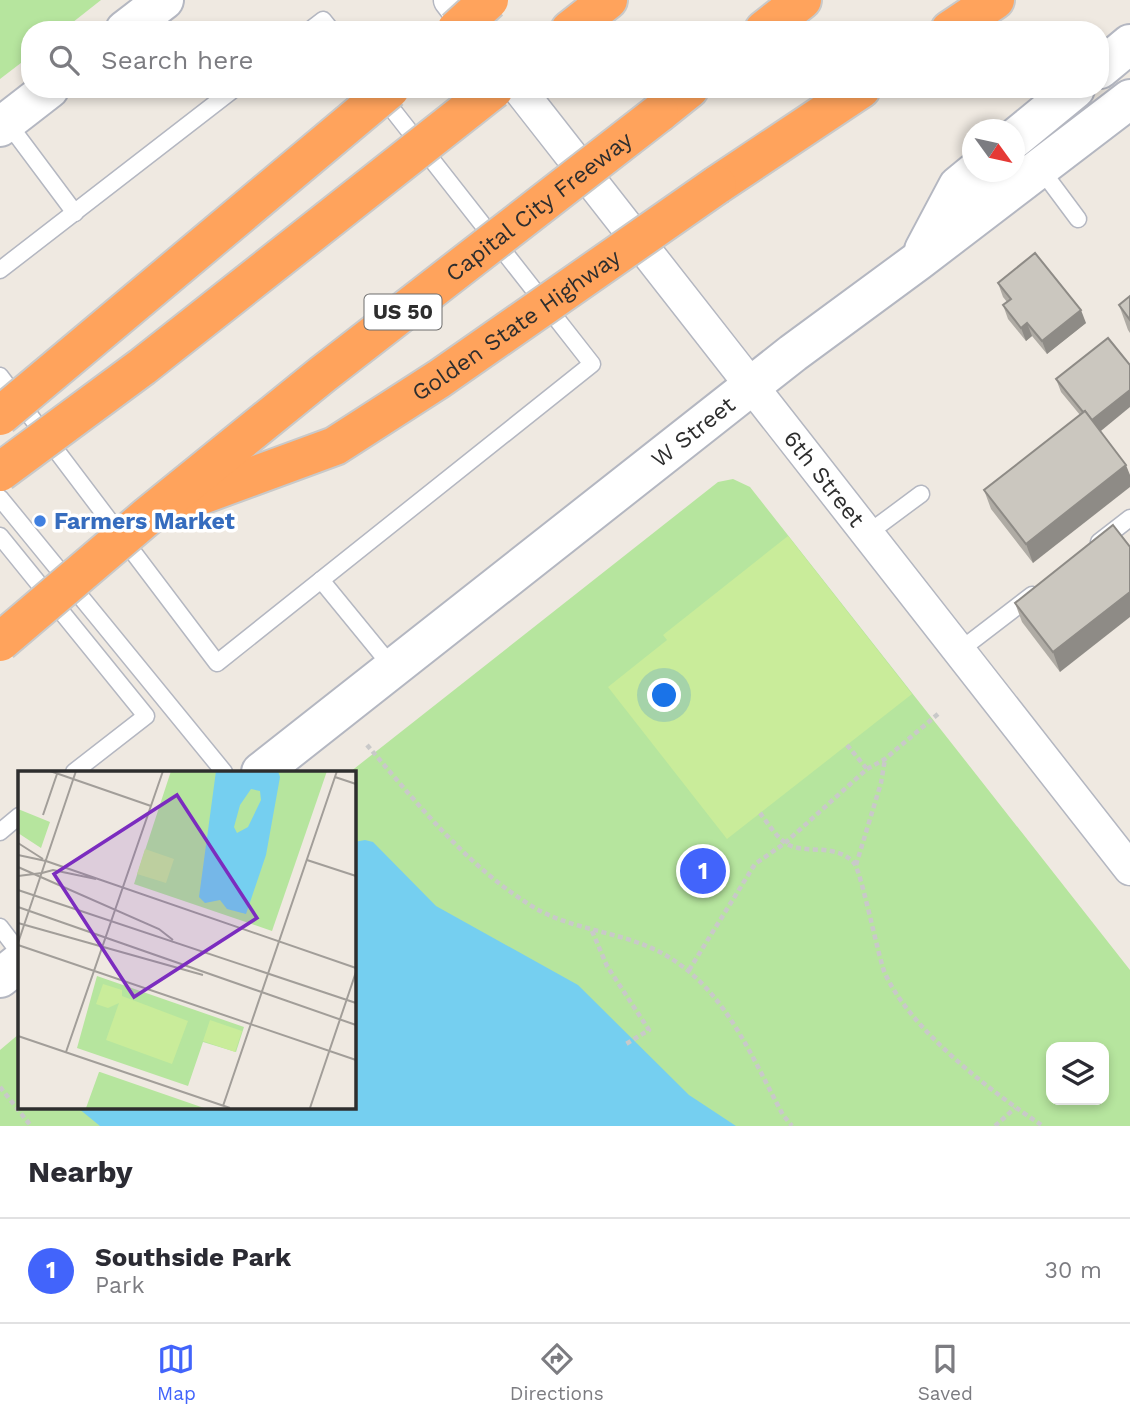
<!DOCTYPE html>
<html lang="en">
<head>
<meta charset="utf-8">
<style>
	:root { --surface:#fff; --page:#f7f7f7; --text:#2b2b33; --muted:#7c7c81; --line:#e1e1e2; --accent:#4264fb }
	body { margin:0; font-family:"Work Sans",sans-serif; background:var(--page); color:var(--text) }
	.controls { position:absolute; right:21px; bottom:21px; display:grid; overflow:hidden; border-radius:14px; box-shadow:0 4px 10px #0003 }
	.controls button { width:63px; height:63px; display:grid; place-items:center; padding:0; border:0; border-bottom:2px solid var(--line); background:var(--surface); color:var(--text); font:35px sans-serif }
	.compass { position:absolute; left:962px; top:119px; width:63px; height:63px; border-radius:50%; background:var(--surface); box-shadow:0 4px 10px #0003; rotate:123deg }
	.you { position:absolute; left:665px; top:696px; width:24px; height:24px; margin:-18px; border:5px solid #fff; border-radius:50%; background:#1a73e8; box-shadow:0 0 0 10px #1a73e833 }
	.badge { display:grid; place-items:center; width:46px; height:46px; border-radius:50%; background:var(--accent); color:#fff; font-size:23px; font-weight:700 }
	.pin { position:absolute; translate:-50% -50%; border:4px solid #fff; box-shadow:0 2px 7px #0006 }
	.list { margin:0; padding:0; list-style:none }
	h2 { display:flex; justify-content:space-between; align-items:center; height:91px; margin:0; padding:0 28px; font-size:30px }
	h2 small { font-size:23px; font-weight:400; color:var(--muted) }
	.list li { display:grid; grid-template-columns:46px 1fr auto; gap:21px; align-items:center; box-sizing:border-box; height:105px; padding:0 28px; border-top:2px solid var(--line) }
	.list b { display:block; font-size:26px; white-space:nowrap }
	.list p { margin:0; font-size:23px; white-space:nowrap; color:var(--muted) }
	.list em { font-size:23px; font-style:normal; color:var(--muted) }
	.icon { flex:none; width:38px; height:38px; fill:none; stroke:currentColor; stroke-width:2; stroke-linecap:round; stroke-linejoin:round }
	.map { position:relative; flex:none; width:1130px; height:1126px; overflow:hidden }
	.search { position:absolute; background:var(--surface); box-shadow:0 4px 10px #0003; left:21px; right:21px; top:21px; height:77px; display:flex; align-items:center; gap:18px; box-sizing:border-box; padding:0 24px; border-radius:28px; color:var(--muted); font-size:26px }
	.sheet { height:196px; background:var(--surface) }
	nav { display:flex; justify-content:space-around; align-items:center; box-sizing:border-box; height:98px; border-top:2px solid var(--line); background:var(--surface); font-size:19px; color:var(--muted) }
	nav a { display:grid; justify-items:center; gap:4px }
	nav .on { color:var(--accent) }
	.map>svg:first-child { display:block }
	.green { fill:#b6e59e; fill-rule:evenodd }
	.pitch { fill:#c9ec9a }
	.water { fill:#75cff0 }
	.lines { fill:none; stroke-linecap:round; stroke-linejoin:round }
	.lane-casing { stroke:#b4b7c1; stroke-width:19 }
	.street-casing { stroke:#b4b7c1; stroke-width:35 }
	.secondary-casing { stroke:#b4b7c1; stroke-width:42 }
	.highway-casing { stroke:#c9c9c9; stroke-width:42 }
	.path { stroke:#c9c9c9; stroke-width:4.5; stroke-dasharray:5 3.5; stroke-linecap:butt }
	.lane { stroke:#fff; stroke-width:16 }
	.street { stroke:#fff; stroke-width:32 }
	.secondary { stroke:#fff; stroke-width:38 }
	.highway { stroke:#ffa35c; stroke-width:38 }
	.highway-bridge-casing { stroke:#c9c9c9; stroke-width:42; stroke-linecap:butt }
	.highway-bridge { stroke:#ffa35c; stroke-width:38 }
	.wall { fill:#afaba4 }
	.shaded-wall { fill:#8e8b86 }
	.building { fill:#cbc7bf; stroke:#8e8b86; stroke-width:2 }
	.shop-dot { fill:#3f7fe0; stroke:#fff; stroke-width:2.5 }
	.labels { text-anchor:middle; stroke-width:7; stroke-linejoin:round; paint-order:stroke }
	.shield { fill:#fff; stroke:#6d6d6d; stroke-width:2 }
	.shield-label { font-size:21px; font-weight:bold; fill:#2e2e2e }
	.street-label { font-size:23px; fill:#2e2e2e; stroke:#fff }
	.shop-label { font-size:23px; font-weight:bold; fill:#366cbe; stroke:#fff; text-anchor:start }
	.inset-road { fill:none; stroke:#a29e99; stroke-width:2 }
	.view { fill:#7b2cbf; fill-opacity:0.15; stroke:#7b2cbf; stroke-width:3.5 }
	.inset-edge { fill:none; stroke:#2e2e2e; stroke-width:3.5 }
</style>
</head>
<body>
<div class="map">
<svg width="1130" height="1126" viewBox="0 0 1130 1126">
	<rect width="100%" height="100%" fill="#efe9e1"/>
	<g class="green">
		<path d="M0,0H101L63,30H30V56L0,79Z"/>
		<path d="M733,479L750,487L1130,970V1126H0V1050L19,1034V1107H354V772H350L718,482ZM1051,1047H1104V1100H1051Z"/>
	</g>
	<path class="pitch" d="M788,536L912,694L727,839L608,687L667,640L663,635Z"/>
	<path class="water" d="M365,840L373,842L436,906L578,985L689,1095L736,1126H100L78,1108L354,1107V842Z"/>
	<g class="lines">
		<g class="lane-casing">
			<g id="lane">
				<path d="M310,30L323,20L331,30"/>
				<path d="M7,122L75,213"/>
				<path d="M1040,168L1078,219"/>
				<path d="M0,270L234,89"/>
				<path d="M0,376L217,663L592,364L381,95"/>
				<path d="M0,498L224,772"/>
				<path d="M867,534L921,494"/>
				<path d="M0,536L146,716L74,772"/>
				<path d="M1099,542L1130,518"/>
				<path d="M321,580L393,668"/>
				<path d="M959,651L1032,595"/>
				<path d="M0,832L19,816"/>
				<path d="M0,927L19,952"/>
			</g>
		</g>
		<g class="street-casing">
			<g id="street">
				<path d="M450,0L473,30"/>
				<path id="s1" d="M519,89L1130,869"/>
			</g>
		</g>
		<g class="secondary-casing">
			<g id="secondary">
				<path d="M125,30L164,0"/>
				<path d="M1100,69L1130,44"/>
				<path d="M0,127L49,89"/>
				<path d="M1014,139L1075,89"/>
				<path d="M924,250L958,186L975,172"/>
				<path id="s2" d="M261,772L793,353L918,261L1130,99"/>
				<path d="M0,978L19,963"/>
			</g>
		</g>
		<g class="highway-casing">
			<g id="highway">
				<path d="M570,30L608,0"/>
				<path d="M764,30L802,0"/>
				<path d="M950,30L995,0"/>
				<path d="M659,113L689,89"/>
				<path d="M717,185L861,89"/>
			</g>
		</g>
		<g class="path">
			<path d="M367,745C417,803 468,868 535,908C566,926 602,930 636,942C717,969 746,1046 783,1115L792,1126"/>
			<path d="M847,745L867,769"/>
			<path d="M760,813C768,823 777,839 789,845C807,854 836,843 854,863C861,871 877,951 884,971C908,1028 991,1092 1043,1126"/>
			<path d="M856,865L881,783L885,759"/>
			<path d="M592,931L607,966L649,1030L626,1044"/>
			<path d="M689,970L755,864L785,843L867,769L885,759L938,714"/>
			<path d="M0,1087L31,1126"/>
			<path d="M995,1126L1015,1108"/>
		</g>
		<use href="#lane" class="lane"/>
		<use href="#street" class="street"/>
		<use href="#secondary" class="secondary"/>
		<use href="#highway" class="highway"/>
		<g class="highway-bridge-casing">
			<g id="highway-bridge">
				<path d="M456,30L489,0"/>
				<path d="M0,416L390,89"/>
				<path d="M0,472L142,367L494,89"/>
				<path id="s3" d="M180,503L335,446L439,379L717,185"/>
				<path id="s4" d="M0,642L149,515L323,374L659,113"/>
			</g>
		</g>
		<use href="#highway-bridge" class="highway-bridge"/>
	</g>
	<g class="wall">
		<path d="M998,283L1086,323L1047,354L1032,336L1026,341L1008,319L1003,305L1007,302L1003,297Z"/>
		<path d="M1130,296V333L1128,330L1119,305Z"/>
		<path d="M1056,379L1100,431L1033,563L991,509L984,490L1080,415L1061,392Z"/>
		<path d="M1113,525L1060,672L1022,622L1015,603Z"/>
	</g>
	<g class="shaded-wall">
		<path d="M1081,310L1086,323L1047,354L1042,341Z"/>
		<path d="M1027,323L1032,336L1026,341L1021,328Z"/>
		<path d="M1130,390V407L1096,435L1091,421Z"/>
		<path d="M1126,465L1130,475V487L1033,563L1026,544Z"/>
		<path d="M1130,592V617L1060,672L1053,652Z"/>
	</g>
	<g class="building">
		<path d="M1035,253L1081,310L1042,341L1027,323L1021,328L1003,305L1011,299L998,283Z"/>
		<path d="M1130,296V320L1119,305Z"/>
		<path d="M1108,338L1130,365V390L1092,420L1085,411L1083,412L1056,379Z"/>
		<path d="M1085,411L1126,465L1026,544L984,490Z"/>
		<path d="M1113,525L1130,547V592L1053,652L1015,603Z"/>
	</g>
	<circle class="shop-dot" cx="40" cy="521" r="7"/>
	<g class="labels">
		<rect class="shield" x="364.5" y="294.5" width="77" height="35" rx="5"/>
		<g class="shield-label">
			<text x="403" y="319">US 50</text>
		</g>
		<g class="street-label">
			<text dy="8" stroke="none"><textPath href="#s4" startOffset="693">Capital City Freeway</textPath></text>
			<text dy="8" stroke="none"><textPath href="#s3" startOffset="383">Golden State Highway</textPath></text>
			<text dy="8" stroke="none"><textPath href="#s2" startOffset="550">W Street</textPath></text>
			<text dy="8" stroke="none"><textPath href="#s1" startOffset="495">6th Street</textPath></text>
		</g>
		<g class="shop-label">
			<text x="54" y="529">Farmers Market</text>
		</g>
	</g>
	<g transform="translate(18 771)">
		<rect width="338" height="338" fill="#efe9e1"/>
		<path d="M153,0H309L254,160L116,113ZM0,38L32,51L23,77L0,62ZM79,205L226,256L218,281L185,271L170,315L59,277ZM81,301H82L186,337H68Z" fill="#b6e59e"/>
		<path d="M127,78L156,88L148,112L119,103ZM85,213L104,219V225L170,250L154,293L88,269L101,232L90,237L78,233ZM192,249L224,260L217,281L185,270Z" fill="#c9ec9a"/>
		<path d="M198,0H260L262,6L248,84L228,143L209,138L202,129L187,132L181,126ZM233,18L242,20L243,29L230,56L219,62L216,56L222,34Z" fill="#75cff0" fill-rule="evenodd"/>
		<path class="inset-road" d="M32,0L133,35M317,6L338,13M25,44L39,3M0,72L25,88M0,84L28,90M289,89L338,105M28,90L338,197M0,96L141,158L155,169M24,102L35,99L78,108M0,105L24,102M0,119L338,232M0,136L338,254M0,152L185,204M0,172L58,0M0,174L338,289M0,265L212,337M48,281L145,0M205,335L319,0M292,337L338,201"/>
		<path class="view" d="M159,24L239,147L116,226L36,103Z"/>
		<rect width="338" height="338" class="inset-edge"/>
	</g>
</svg>
<div class="controls">
<button><svg class="icon" aria-label="layers" viewBox="0 0 24 24"><path d="M12 4l9 5-9 5-9-5zM3 14l9 5 9-5"/></svg></button>
</div>
<svg class="compass" viewBox="-18 -18 36 36"><path d="M0-13l5 13h-10z" fill="#e53935"/><path d="M0 13l5-13h-10z" fill="#7c7c81"/></svg>
<div class="you"></div>
<div class="pin badge" style="left:703px;top:871px">1</div>
<div class="search"><svg class="icon" aria-label="search" viewBox="0 0 24 24"><circle cx="10" cy="10" r="6"/><path d="M15 15l6 6"/></svg>Search here</div>
</div>
<section class="sheet">
<h2>Nearby<small></small></h2>
<ul class="list">
<li><span class="badge">1</span><div><b>Southside Park</b><p>Park</p></div><em>30 m</em></li>
</ul>
</section>
<nav>
<a class="on"><svg class="icon" aria-label="map" viewBox="0 0 24 24"><path d="M3 6l6-2 6 2 6-2v14l-6 2-6-2-6 2zM9 4v14M15 6v14"/></svg>Map</a>
<a><svg class="icon" aria-label="directions" viewBox="0 0 24 24"><path d="M12 3l9 9-9 9-9-9zM9 14v-3h6M13 9l2 2-2 2"/></svg>Directions</a>
<a><svg class="icon" aria-label="saved" viewBox="0 0 24 24"><path d="M7 4h10v16l-5-4-5 4z"/></svg>Saved</a>
</nav>
</body>
</html>
